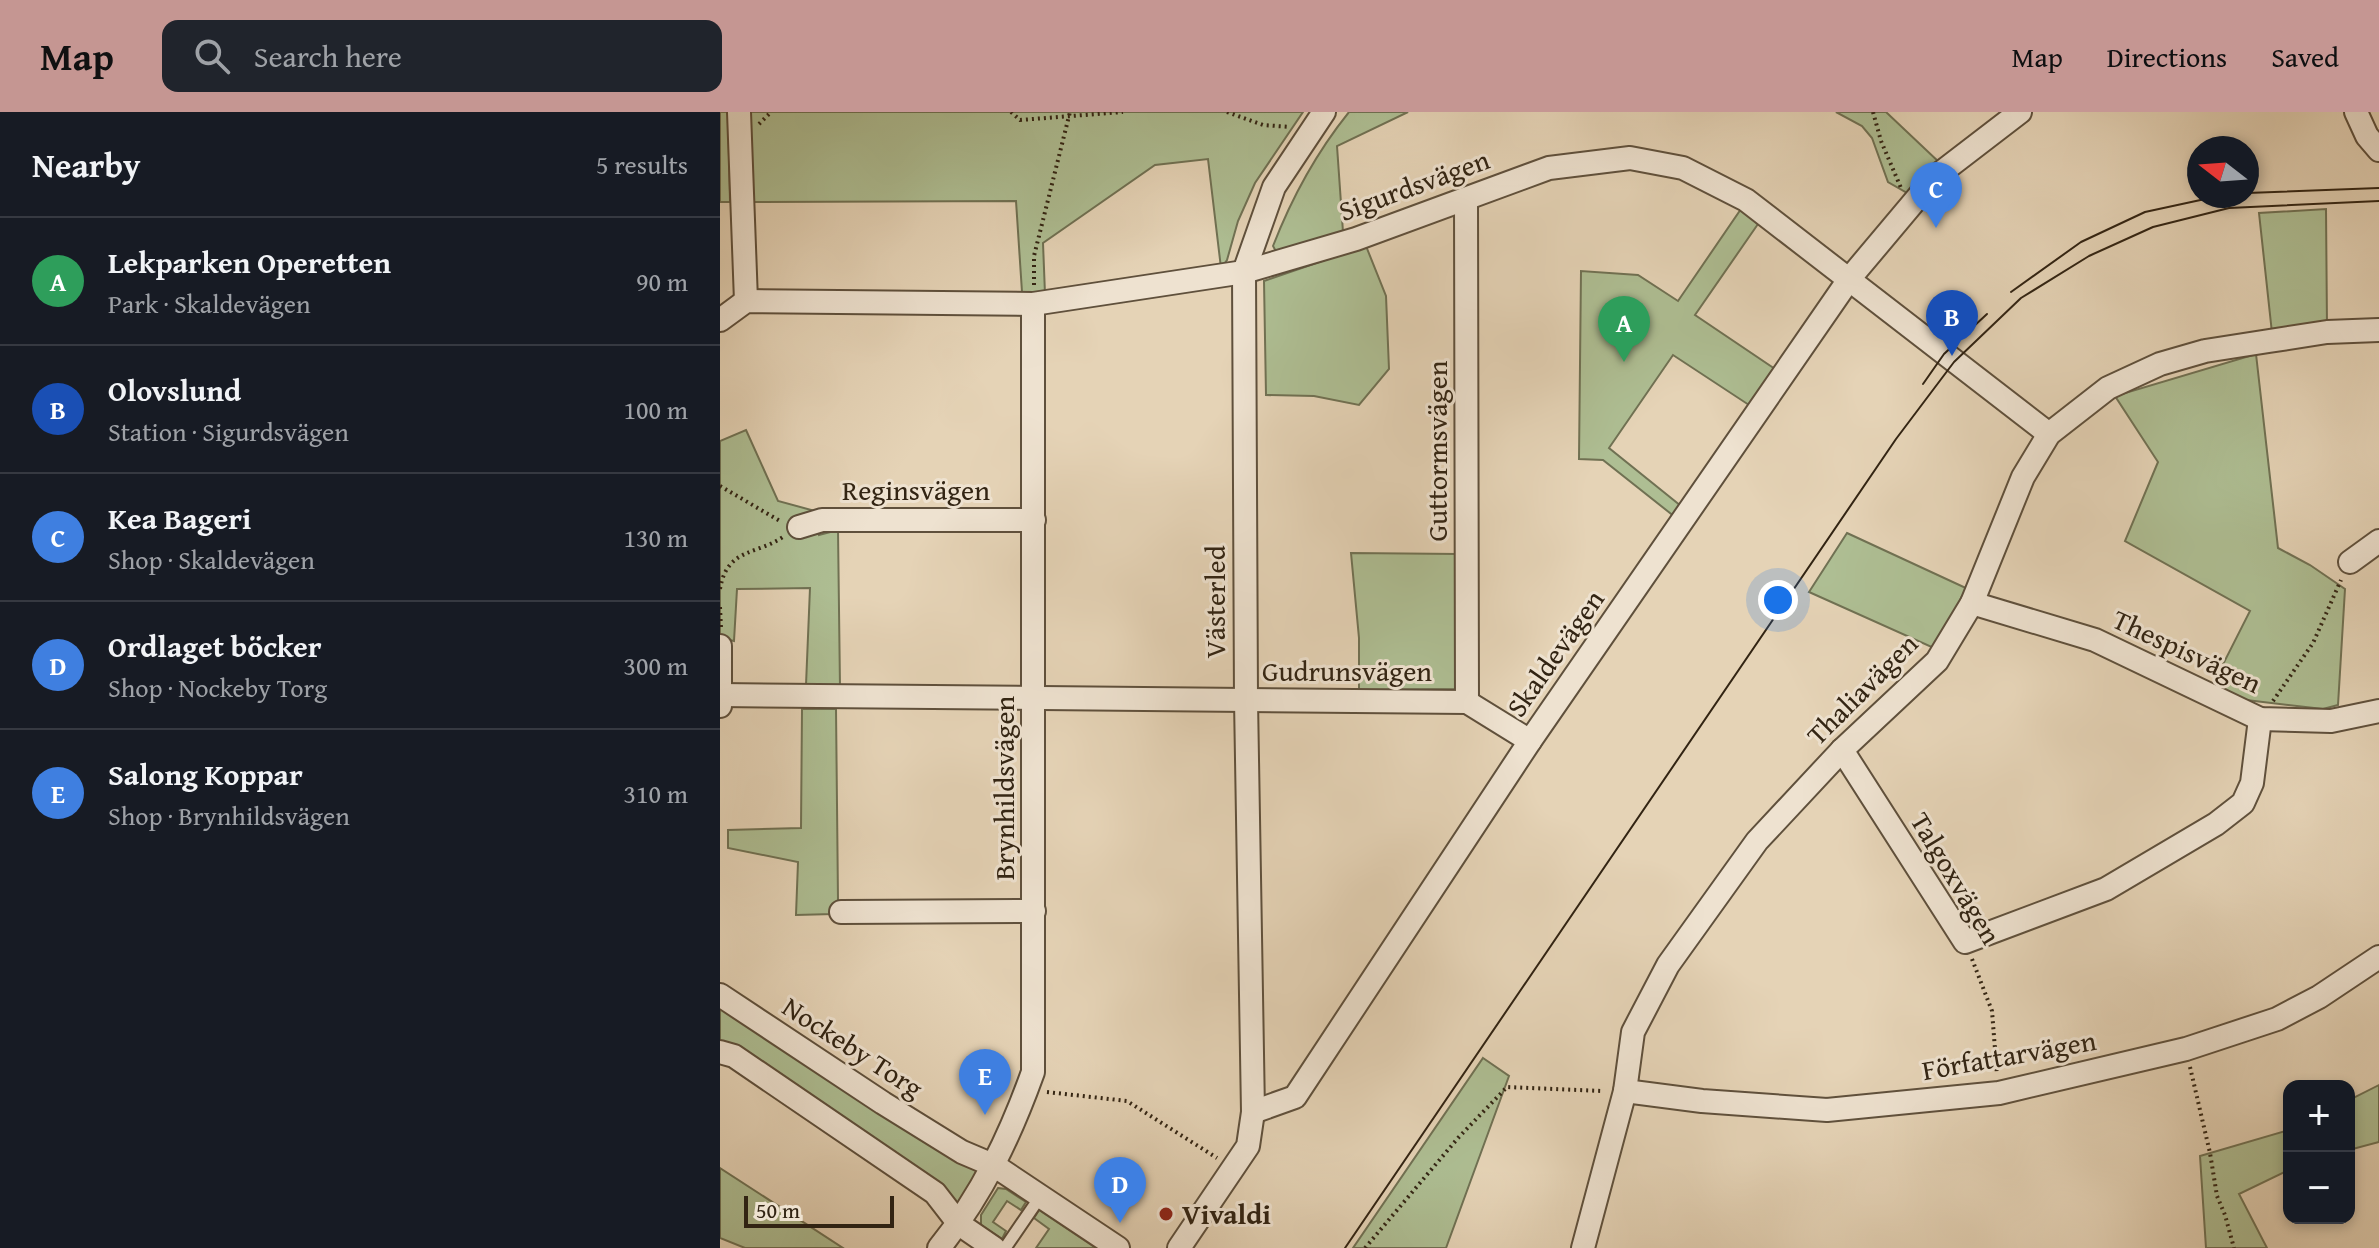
<!DOCTYPE html>
<html lang="en">
<head>
<meta charset="utf-8">
<style>
	:root { --surface:#171b24; --page:#20242c; --text:#f1f3f6; --muted:#9ea1a6; --line:#363941; --accent:#c59692 }
	body { margin:0; font-family:"Gentium Book Plus",serif; background:var(--page); color:var(--text) }
	.controls { position:absolute; right:24px; bottom:24px; display:grid; overflow:hidden; border-radius:16px; box-shadow:0 4px 12px #0003 }
	.controls button { width:72px; height:72px; display:grid; place-items:center; padding:0; border:0; border-bottom:2px solid var(--line); background:var(--surface); color:var(--text); font:40px sans-serif }
	.compass { position:absolute; left:1467px; top:24px; width:72px; height:72px; border-radius:50%; background:var(--surface); box-shadow:0 4px 12px #0003; rotate:287deg }
	.scale { position:absolute; left:24px; bottom:20px; width:150px; box-sizing:border-box; padding-left:8px; border:4px solid #322413; border-top:0; font-size:22px; line-height:28px; white-space:nowrap; color:#322413; -webkit-text-stroke:6px #eee2d0; paint-order:stroke }
	.you { position:absolute; left:1058px; top:488px; width:28px; height:28px; margin:-20px; border:6px solid #fff; border-radius:50%; background:#1a73e8; box-shadow:0 0 0 12px #1a73e833 }
	.badge { display:grid; place-items:center; width:52px; height:52px; border-radius:50%; background:var(--accent); color:#fff; font-size:26px; font-weight:700 }
	.pin { position:absolute; translate:-50% -66px; filter:drop-shadow(0 2px 4px #0008) }
	.pin::after { content:''; position:absolute; top:42px; width:28px; height:24px; background:inherit; clip-path:polygon(0 0,100% 0,50% 100%) }
	.list { margin:0; padding:0; list-style:none }
	h2 { display:flex; justify-content:space-between; align-items:center; height:104px; margin:0; padding:0 32px; font-size:34px }
	h2 small { font-size:26px; font-weight:400; color:var(--muted) }
	.list li { display:grid; grid-template-columns:52px 1fr auto; gap:24px; align-items:center; box-sizing:border-box; height:128px; padding:0 32px; border-top:2px solid var(--line) }
	.list b { display:block; font-size:30px; white-space:nowrap }
	.list p { margin:0; font-size:26px; white-space:nowrap; color:var(--muted) }
	.list em { font-size:26px; font-style:normal; color:var(--muted) }
	.icon { flex:none; width:44px; height:44px; fill:none; stroke:currentColor; stroke-width:2; stroke-linecap:round; stroke-linejoin:round }
	.map { position:relative; flex:none; width:1659px; height:1136px; overflow:hidden }
	header { display:flex; align-items:center; gap:48px; box-sizing:border-box; height:112px; padding:0 40px; background:var(--accent); color:#111 }
	header strong { font-size:38px }
	nav { display:flex; gap:44px; margin-inline-start:auto; font-size:28px }
	.search { width:560px; height:72px; background:var(--page); display:flex; align-items:center; gap:20px; box-sizing:border-box; padding:0 28px; border-radius:16px; color:var(--muted); font-size:30px }
	main { display:flex }
	aside { flex:1; background:var(--surface) }
	.map>svg:first-child { display:block }
	.green { fill:#aebe93; stroke:#707153; stroke-width:2 }
	.lines { fill:none; stroke-linecap:round; stroke-linejoin:round }
	.service-casing { stroke:#5f503c; stroke-width:15 }
	.minor-casing { stroke:#5f503c; stroke-width:26 }
	.path { stroke:#322413; stroke-width:4; stroke-dasharray:2 4; stroke-linecap:butt }
	.service { stroke:#eee2d0; stroke-width:11 }
	.minor { stroke:#eee2d0; stroke-width:22 }
	.tram { stroke:#322413; stroke-width:2 }
	.poi-dot { fill:#8f2418; stroke:#eee2d0; stroke-width:3 }
	.labels { text-anchor:middle; stroke-width:6; stroke-linejoin:round; paint-order:stroke }
	.street-label { font-size:28px; fill:#322413; stroke:#eee2d0 }
	.poi-label { font-size:28px; font-weight:bold; fill:#322413; stroke:#eee2d0; text-anchor:start }
</style>
</head>
<body>
<header>
<strong>Map</strong>
<div class="search"><svg class="icon" aria-label="search" viewBox="0 0 24 24"><circle cx="10" cy="10" r="6"/><path d="M15 15l6 6"/></svg>Search here</div>
<nav><a>Map</a><a>Directions</a><a>Saved</a></nav>
</header>
<main>
<aside>
<h2>Nearby<small>5 results</small></h2>
<ul class="list">
<li><span class="badge" style="background:#2e9e5b">A</span><div><b>Lekparken Operetten</b><p>Park · Skaldevägen</p></div><em>90 m</em></li>
<li><span class="badge" style="background:#1a4fb4">B</span><div><b>Olovslund</b><p>Station · Sigurdsvägen</p></div><em>100 m</em></li>
<li><span class="badge" style="background:#3f7fe0">C</span><div><b>Kea Bageri</b><p>Shop · Skaldevägen</p></div><em>130 m</em></li>
<li><span class="badge" style="background:#3f7fe0">D</span><div><b>Ordlaget böcker</b><p>Shop · Nockeby Torg</p></div><em>300 m</em></li>
<li><span class="badge" style="background:#3f7fe0">E</span><div><b>Salong Koppar</b><p>Shop · Brynhildsvägen</p></div><em>310 m</em></li>
</ul>
</aside>
<div class="map">
<svg width="1659" height="1136" viewBox="0 0 1659 1136">
	<rect width="100%" height="100%" fill="#e5d3b6"/>
	<filter id="stains"><feTurbulence type="fractalNoise" baseFrequency=".0025" numOctaves="4"/><feColorMatrix values="0 0 0 0 .2 0 0 0 0 .09 0 0 0 0 .02 0 0 0 .5 -.17"/></filter>
	<radialGradient id="worn" r=".72"><stop offset=".6" stop-color="#630" stop-opacity="0"/><stop offset="1" stop-color="#630" stop-opacity=".3"/></radialGradient>
	<g class="green">
		<path d="M0,0H8L10,90H0Z"/>
		<path d="M28,0H583L535,71L518,109L507,148L501,156L488,47L435,53L323,131L325,182L302,180L296,89L31,90Z"/>
		<path d="M629,0H688L617,34L623,120L558,143L553,134C572,85 596,41 629,0Z"/>
		<path d="M1116,0H1166L1221,52L1189,82L1168,70L1152,26L1142,14Z"/>
		<path d="M1021,97L1038,112L975,203L1055,257L1029,293L953,243L889,336L961,394L955,405L883,348L859,347L861,159L918,163L958,189Z"/>
		<path d="M1606,97L1607,214L1552,221L1539,101Z"/>
		<path d="M646,134L666,184L669,257L639,293L594,284L546,283L544,169Z"/>
		<path d="M1536,242L1558,436L1590,453L1625,477L1618,593L1603,597L1518,587L1492,574L1530,499L1405,429L1438,350L1395,284Z"/>
		<path d="M26,318L58,389L95,399L99,423L118,418L120,576L86,573L90,476L17,477L14,529L0,526V329Z"/>
		<path d="M1127,421L1248,477L1216,537L1089,480Z"/>
		<path d="M631,441L738,442L736,577L639,578V526Z"/>
		<path d="M82,597H116L118,788L113,802L76,803L78,750L8,736V718L81,716Z"/>
		<path d="M0,883L275,1054L239,1112L215,1081L0,940Z"/>
		<path d="M763,946L789,964L726,1136H633Z"/>
		<path d="M1659,973V1030L1629,1038V988Z"/>
		<path d="M1569,1018V1058L1519,1082L1547,1136H1486L1480,1044Z"/>
		<path d="M0,1056L123,1136H25L0,1126Z"/>
		<path d="M278,1076L286,1077L306,1090L301,1098L287,1089L273,1110L286,1119L282,1127L261,1113V1103Z"/>
		<path d="M319,1098L376,1136H316L329,1117L314,1106Z"/>
	</g>
	<g class="lines">
		<g class="service-casing">
			<path id="service" d="M285,1136L320,1085"/>
		</g>
		<g class="minor-casing">
			<g id="minor">
				<path d="M19,0L26,189"/>
				<path d="M1636,0L1647,24L1659,38"/>
				<path d="M746,88L747,590"/>
				<path d="M0,208L26,189L313,192L524,160L636,127L829,56L910,46L963,56L1026,88L1329,322"/>
				<path d="M79,415L102,408H314"/>
				<path d="M1630,450L1659,429"/>
				<path d="M1252,491L1375,528L1540,607L1611,609L1659,599"/>
				<path d="M0,534V594"/>
				<path d="M0,583L747,590L810,629"/>
				<path d="M1122,638L1245,830L1386,777L1496,712L1523,691L1532,671L1540,607"/>
				<path d="M121,800L314,799"/>
				<path d="M0,883L163,991L242,1040L275,1054L398,1136"/>
				<path d="M0,940L14,944L215,1081L239,1112L274,1136"/>
				<path d="M905,979L982,989L1107,998L1279,981L1466,937L1557,907L1599,885L1659,845"/>
				<path d="M533,1000L575,985L810,629L1130,166L1214,66L1300,0"/>
				<path d="M219,1136C262,1083 290,1024 313,960V192"/>
				<path d="M459,1136L528,1034L533,1000L526,588L524,160L554,75L604,0"/>
				<path d="M863,1136L905,979L913,920L948,853L1037,729L1122,638L1217,549L1252,491L1303,365L1329,322L1388,276L1440,252L1485,239L1549,229L1607,220L1659,218"/>
			</g>
		</g>
		<g class="path">
			<path d="M291,0L300,8L403,0"/>
			<path d="M507,0L543,13L570,15"/>
			<path d="M1153,0L1161,29L1181,76"/>
			<path d="M39,12L51,0"/>
			<path d="M314,173V144L350,0"/>
			<path d="M0,374L60,409"/>
			<path d="M0,477C7,436 36,443 63,425"/>
			<path d="M0,495L1,516"/>
			<path d="M1553,589L1593,531L1621,468"/>
			<path d="M1252,847L1272,899L1277,963"/>
			<path d="M1470,955L1490,1041L1497,1084L1505,1103L1514,1136"/>
			<path d="M327,980L407,989L497,1046"/>
			<path d="M645,1136L738,1026L787,975L883,979"/>
		</g>
		<use href="#service" class="service"/>
		<use href="#minor" class="minor"/>
		<g class="tram">
			<path d="M1527,81L1659,76"/>
			<path d="M1291,180L1361,130L1425,100L1499,84"/>
			<path d="M1203,272L1224,242L1267,202"/>
			<path d="M625,1136L1176,327L1234,250L1301,186L1369,144L1433,115L1509,96L1659,89"/>
		</g>
	</g>
	<circle class="poi-dot" cx="446" cy="1102" r="8"/>
	<g class="labels">
		<g class="street-label">
			<text transform="translate(694 73) rotate(-20)" y="10">Sigurdsvägen</text>
			<text transform="translate(717 339) rotate(-90)" y="10">Guttormsvägen</text>
			<text x="196" y="388">Reginsvägen</text>
			<text transform="translate(495 490) rotate(-90)" y="10">Västerled</text>
			<text transform="translate(1467 539) rotate(25)" y="10">Thespisvägen</text>
			<text transform="translate(835 541) rotate(-55)" y="10">Skaldevägen</text>
			<text x="627" y="569">Gudrunsvägen</text>
			<text transform="translate(1142 577) rotate(-45)" y="10">Thaliavägen</text>
			<text transform="translate(284 676) rotate(-90)" y="10">Brynhildsvägen</text>
			<text transform="translate(1236 766) rotate(59)" y="10">Talgoxvägen</text>
			<text transform="translate(133 935) rotate(33)" y="10">Nockeby Torg</text>
			<text transform="translate(1289 943) rotate(-10)" y="10">Författarvägen</text>
		</g>
		<g class="poi-label">
			<text x="462" y="1112">Vivaldi</text>
		</g>
	</g>
	<rect width="100%" height="100%" filter="url(#stains)"/>
	<rect width="100%" height="100%" fill="url(#worn)"/>
</svg>
<div class="controls">
<button>+</button>
<button>−</button>
</div>
<svg class="compass" viewBox="-18 -18 36 36"><path d="M0-13l5 13h-10z" fill="#e53935"/><path d="M0 13l5-13h-10z" fill="#9ea1a6"/></svg>
<div class="scale">50 m</div>
<div class="you"></div>
<div class="pin badge" style="left:904px;top:250px;background:#2e9e5b">A</div>
<div class="pin badge" style="left:1232px;top:244px;background:#1a4fb4">B</div>
<div class="pin badge" style="left:1216px;top:116px;background:#3f7fe0">C</div>
<div class="pin badge" style="left:400px;top:1111px;background:#3f7fe0">D</div>
<div class="pin badge" style="left:265px;top:1003px;background:#3f7fe0">E</div>
</div>
</main>
</body>
</html>
